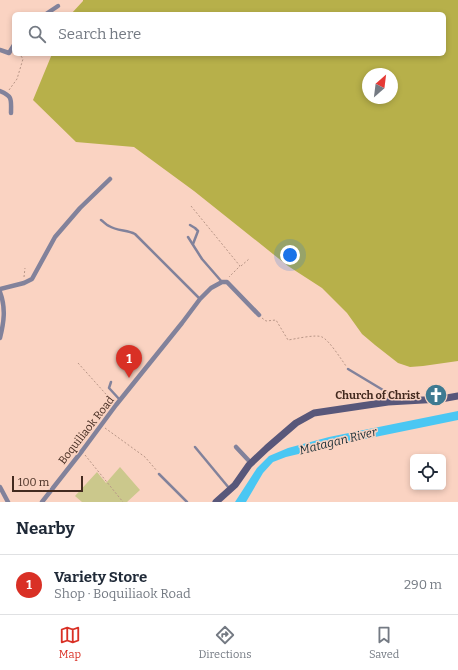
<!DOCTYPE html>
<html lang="en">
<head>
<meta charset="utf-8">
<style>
	:root { --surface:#fff; --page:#f2f2f3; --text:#1f2937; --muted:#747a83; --line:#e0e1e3; --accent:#d93025 }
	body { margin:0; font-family:Bitter,serif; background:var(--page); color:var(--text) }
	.controls { position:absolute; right:12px; bottom:12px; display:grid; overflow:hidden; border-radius:6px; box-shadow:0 2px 6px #0003 }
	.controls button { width:36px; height:36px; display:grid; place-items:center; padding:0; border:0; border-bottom:1px solid var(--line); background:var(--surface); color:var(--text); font:20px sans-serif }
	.compass { position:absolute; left:362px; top:68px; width:36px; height:36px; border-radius:50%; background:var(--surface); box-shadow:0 2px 6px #0003; rotate:28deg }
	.scale { position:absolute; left:12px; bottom:10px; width:71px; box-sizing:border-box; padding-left:4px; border:2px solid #432a1f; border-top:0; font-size:11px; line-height:14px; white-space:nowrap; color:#432a1f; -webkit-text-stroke:3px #fad3c2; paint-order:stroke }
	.you { position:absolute; left:290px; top:255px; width:14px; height:14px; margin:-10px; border:3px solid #fff; border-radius:50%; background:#1a73e8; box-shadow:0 0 0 6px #1a73e833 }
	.badge { display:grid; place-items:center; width:26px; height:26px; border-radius:50%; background:var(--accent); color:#fff; font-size:13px; font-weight:700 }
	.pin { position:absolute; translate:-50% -33px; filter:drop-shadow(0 1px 2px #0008) }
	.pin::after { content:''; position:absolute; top:21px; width:14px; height:12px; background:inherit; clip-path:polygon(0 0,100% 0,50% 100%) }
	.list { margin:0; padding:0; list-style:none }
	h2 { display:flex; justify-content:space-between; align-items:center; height:52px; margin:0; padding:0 16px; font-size:17px }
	h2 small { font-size:13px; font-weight:400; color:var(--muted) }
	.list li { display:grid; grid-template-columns:26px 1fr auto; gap:12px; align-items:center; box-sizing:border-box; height:60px; padding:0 16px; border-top:1px solid var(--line) }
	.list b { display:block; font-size:15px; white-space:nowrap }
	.list p { margin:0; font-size:13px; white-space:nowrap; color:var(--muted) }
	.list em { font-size:13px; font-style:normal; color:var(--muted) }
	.icon { flex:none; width:22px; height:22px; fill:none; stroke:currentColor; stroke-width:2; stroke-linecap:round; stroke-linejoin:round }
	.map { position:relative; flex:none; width:458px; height:502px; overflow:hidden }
	.search { position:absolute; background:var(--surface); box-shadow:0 2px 6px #0003; left:12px; right:12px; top:12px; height:44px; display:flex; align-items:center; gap:10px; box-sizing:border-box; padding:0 14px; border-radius:6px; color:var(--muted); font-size:15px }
	.sheet { height:112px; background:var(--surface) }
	nav { display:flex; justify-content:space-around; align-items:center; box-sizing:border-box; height:56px; border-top:1px solid var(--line); background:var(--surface); font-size:11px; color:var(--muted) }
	nav a { display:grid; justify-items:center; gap:2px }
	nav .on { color:var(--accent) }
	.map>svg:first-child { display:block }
	.green { fill:#cbc88c }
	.forest { fill:#b7b04a; fill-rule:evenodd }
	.water { fill:#4ac7f3 }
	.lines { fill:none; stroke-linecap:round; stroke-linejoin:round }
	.path { stroke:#b89687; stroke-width:1; stroke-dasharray:2 2; stroke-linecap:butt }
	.lane { stroke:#82829b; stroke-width:2.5 }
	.street { stroke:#82829b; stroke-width:4.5 }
	.secondary { stroke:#58577a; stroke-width:7 }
	.labels { text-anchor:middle; stroke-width:3; stroke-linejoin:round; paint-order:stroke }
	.poi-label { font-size:11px; font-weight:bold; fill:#432a1f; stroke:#fad3c2; text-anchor:end }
	.street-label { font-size:11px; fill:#432a1f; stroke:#fad3c2 }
	.water-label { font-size:12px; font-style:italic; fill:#1a2f37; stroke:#fad3c2 }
</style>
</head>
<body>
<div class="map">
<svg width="458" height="502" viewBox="0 0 458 502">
	<rect width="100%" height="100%" fill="#fad3c2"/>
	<path class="green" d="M120,467L140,490L127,502H82L75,496L97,472L106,483Z"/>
	<path class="forest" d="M83,0H458V361L423,366L410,367L398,363L375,345L362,334L347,313L322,288L288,266L194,191L134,147L76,142L33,100L52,54H444V14H71L83,1ZM368,74H392V98H368Z"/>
	<path class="water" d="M458,411V420L336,445L286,457L273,462L263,473L246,502H235L257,468L269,456L288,448L329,437Z"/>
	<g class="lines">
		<g class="path">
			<path d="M9,90L17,79L23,59L21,56L17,54"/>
			<path d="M191,206L240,266L229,277"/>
			<path d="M241,266L249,259"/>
			<path d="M24,277L25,268"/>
			<path d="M262,318L266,321L276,320L288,340C295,339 316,334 322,337C329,340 341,359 346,366"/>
			<path d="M78,363L113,402"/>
			<path d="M105,428L145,457L157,471"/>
			<path d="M85,455L123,502"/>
		</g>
		<g class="lane">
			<path d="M101,220C104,222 106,225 109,226C117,231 127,230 135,234L200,299"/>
			<path d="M190,225L195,228L198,231L193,244"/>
			<path d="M188,237L202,259L222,282"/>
			<path d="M348,369L388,393L389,400"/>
			<path d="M111,382L109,388L120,400"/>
			<path d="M195,447L229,488"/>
			<path d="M159,474L187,502"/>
		</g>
		<g class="street">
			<path d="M46,14L58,6"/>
			<path d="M0,50L9,53L14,45"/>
			<path d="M0,91C13,96 11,100 11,113"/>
			<path d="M0,289L24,283L32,279L55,237L80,208L110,179"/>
			<path d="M0,292C6,308 4,322 0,338"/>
			<path d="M236,447L251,463"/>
			<path d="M0,487L8,502"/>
			<path d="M42,502L82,451L116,405L182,323L200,299L211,288L222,282H227L259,315"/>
		</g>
		<path class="secondary" d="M216,502L235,485L249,465L267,448L296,423L314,413L388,402L441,399L458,396"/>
	</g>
	<defs>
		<g id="church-disc" transform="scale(1.15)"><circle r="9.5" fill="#3e7a91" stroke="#fad3c2"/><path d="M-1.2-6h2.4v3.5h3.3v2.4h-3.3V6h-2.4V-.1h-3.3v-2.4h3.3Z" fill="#fff"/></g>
	</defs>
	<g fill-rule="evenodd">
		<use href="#church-disc" x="436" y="395"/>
	</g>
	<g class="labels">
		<g class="poi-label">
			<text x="420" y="399">Church of Christ</text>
		</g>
		<g class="street-label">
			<text transform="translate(86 430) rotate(-52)" y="4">Boquiliaok Road</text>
		</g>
		<g class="water-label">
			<text transform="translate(338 441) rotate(-14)" y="4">Matagan River</text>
		</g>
	</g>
</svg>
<div class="controls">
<button><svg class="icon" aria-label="locate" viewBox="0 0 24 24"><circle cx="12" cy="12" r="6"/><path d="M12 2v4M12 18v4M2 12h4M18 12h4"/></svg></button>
</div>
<svg class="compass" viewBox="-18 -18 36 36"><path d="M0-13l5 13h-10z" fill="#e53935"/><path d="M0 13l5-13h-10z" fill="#747a83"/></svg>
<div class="scale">100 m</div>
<div class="you"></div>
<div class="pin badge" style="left:129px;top:378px">1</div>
<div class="search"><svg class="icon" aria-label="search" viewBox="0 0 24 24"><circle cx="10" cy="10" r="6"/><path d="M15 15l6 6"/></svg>Search here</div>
</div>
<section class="sheet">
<h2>Nearby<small></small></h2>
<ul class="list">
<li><span class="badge">1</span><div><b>Variety Store</b><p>Shop · Boquiliaok Road</p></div><em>290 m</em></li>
</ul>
</section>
<nav>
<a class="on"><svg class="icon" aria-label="map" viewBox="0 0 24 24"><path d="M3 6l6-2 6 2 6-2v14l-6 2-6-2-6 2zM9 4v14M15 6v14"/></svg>Map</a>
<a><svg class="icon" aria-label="directions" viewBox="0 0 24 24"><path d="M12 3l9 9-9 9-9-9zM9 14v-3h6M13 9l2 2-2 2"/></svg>Directions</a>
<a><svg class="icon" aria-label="saved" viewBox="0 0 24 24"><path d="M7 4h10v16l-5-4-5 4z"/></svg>Saved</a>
</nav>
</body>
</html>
